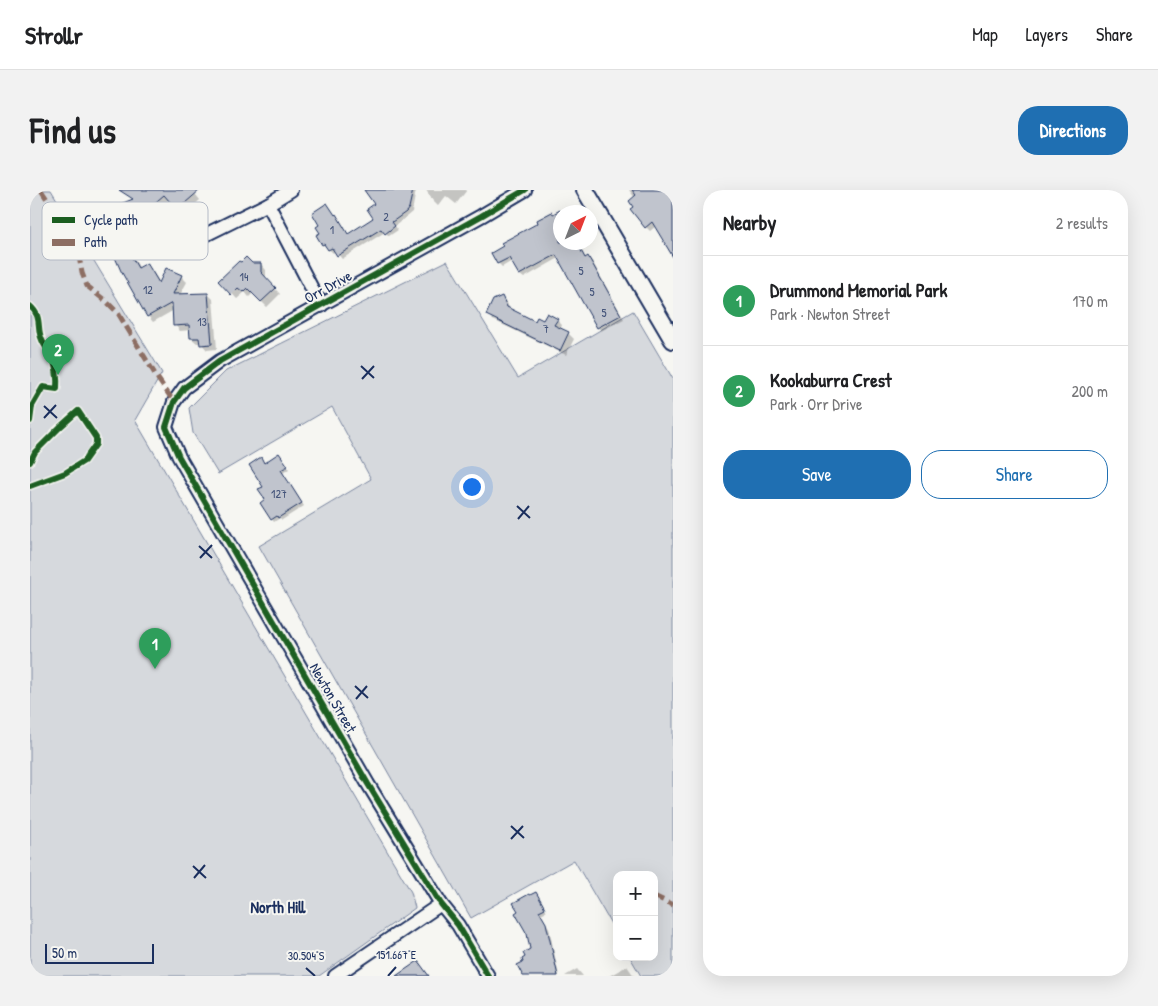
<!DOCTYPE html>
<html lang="en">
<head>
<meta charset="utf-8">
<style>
	:root { --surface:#fff; --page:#f2f2f2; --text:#202124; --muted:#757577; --line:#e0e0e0; --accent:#1f6fb2 }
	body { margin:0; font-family:"Patrick Hand",sans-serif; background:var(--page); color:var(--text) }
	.controls { position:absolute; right:15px; bottom:15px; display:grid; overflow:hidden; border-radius:10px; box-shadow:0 5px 20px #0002 }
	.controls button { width:45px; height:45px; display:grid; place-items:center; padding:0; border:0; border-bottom:1px solid var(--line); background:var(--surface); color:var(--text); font:25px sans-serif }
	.compass { position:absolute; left:523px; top:15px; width:45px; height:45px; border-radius:50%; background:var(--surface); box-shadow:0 5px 20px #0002; rotate:42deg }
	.scale { position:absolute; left:15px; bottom:12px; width:109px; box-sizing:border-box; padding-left:5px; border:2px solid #1b2f5e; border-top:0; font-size:14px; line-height:18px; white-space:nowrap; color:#1b2f5e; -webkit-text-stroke:4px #f6f6f2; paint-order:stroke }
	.you { position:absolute; left:441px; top:296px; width:18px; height:18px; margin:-12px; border:4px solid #fff; border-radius:50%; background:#1a73e8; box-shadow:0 0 0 8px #1a73e833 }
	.badge { display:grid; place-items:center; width:32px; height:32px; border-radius:50%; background:var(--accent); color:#fff; font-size:16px; font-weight:700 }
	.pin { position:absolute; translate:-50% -41px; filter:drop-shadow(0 1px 2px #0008) }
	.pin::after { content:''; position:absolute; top:26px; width:18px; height:15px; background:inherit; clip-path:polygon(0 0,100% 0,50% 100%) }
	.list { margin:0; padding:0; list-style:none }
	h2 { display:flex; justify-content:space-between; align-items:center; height:65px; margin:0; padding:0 20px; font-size:21px }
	h2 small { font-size:16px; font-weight:400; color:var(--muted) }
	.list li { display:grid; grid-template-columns:32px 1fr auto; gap:15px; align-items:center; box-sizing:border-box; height:90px; padding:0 20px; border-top:1px solid var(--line) }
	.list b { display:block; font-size:19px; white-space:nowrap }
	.list p { margin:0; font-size:16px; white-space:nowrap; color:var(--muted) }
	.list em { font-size:16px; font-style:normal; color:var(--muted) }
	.actions { display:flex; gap:10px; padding:15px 20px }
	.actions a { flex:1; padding:11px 0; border:1px solid var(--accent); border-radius:20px; text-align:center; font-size:18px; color:var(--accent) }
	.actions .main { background:var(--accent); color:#fff }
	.map { position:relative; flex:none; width:643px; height:786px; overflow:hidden; border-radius:20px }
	header { display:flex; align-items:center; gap:30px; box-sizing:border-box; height:70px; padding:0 25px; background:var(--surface); border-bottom:1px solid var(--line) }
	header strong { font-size:24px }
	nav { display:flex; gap:28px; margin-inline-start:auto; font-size:18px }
	.intro { display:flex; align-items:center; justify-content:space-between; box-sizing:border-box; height:120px; padding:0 30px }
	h1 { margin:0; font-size:35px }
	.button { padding:12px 22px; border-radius:20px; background:var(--accent); color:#fff; font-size:18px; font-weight:700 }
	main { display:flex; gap:30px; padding:0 30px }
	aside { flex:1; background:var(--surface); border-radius:20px; box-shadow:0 5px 20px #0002 }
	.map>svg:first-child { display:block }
	.green { fill:#d6d9dd; stroke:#78849e }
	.shadow { fill:#0003 }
	.building { fill:#c0c4cd; stroke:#1b2f5e }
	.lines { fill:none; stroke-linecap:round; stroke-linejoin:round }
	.minor-casing { stroke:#1b2f5e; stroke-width:16 }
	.tertiary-casing { stroke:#1b2f5e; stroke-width:20 }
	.minor { stroke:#f6f6f2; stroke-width:12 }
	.tertiary { stroke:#f6f6f2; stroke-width:16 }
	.quiet { stroke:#8d6e63; stroke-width:5; stroke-dasharray:10 5; stroke-linecap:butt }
	.cycleway-casing { stroke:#f6f6f2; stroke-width:9 }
	.cycleway { stroke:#1b5e20; stroke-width:6 }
	.ticks { fill:none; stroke:#1b2f5e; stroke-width:2 }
	.labels { text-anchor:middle; stroke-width:4; stroke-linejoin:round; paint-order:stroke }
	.number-label { font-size:12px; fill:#44547a }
	.street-label { font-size:15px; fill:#1b2f5e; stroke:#f6f6f2 }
	.neighbourhood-label { font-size:16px; font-weight:bold; fill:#1b2f5e; stroke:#f6f6f2 }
	.key { fill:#f6f6f2; stroke:#b4bac6; stroke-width:1 }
	.key-label { font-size:14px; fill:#1b2f5e }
	.ticks-label { font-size:12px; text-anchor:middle; fill:#1b2f5e; stroke:#f6f6f2; stroke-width:4; stroke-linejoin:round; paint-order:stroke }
</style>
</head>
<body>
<header>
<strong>Strollr</strong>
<nav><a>Map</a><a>Layers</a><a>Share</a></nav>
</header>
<div class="intro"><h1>Find us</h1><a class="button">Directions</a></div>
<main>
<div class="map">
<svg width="643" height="786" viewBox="0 0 643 786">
	<rect width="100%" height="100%" fill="#f6f6f2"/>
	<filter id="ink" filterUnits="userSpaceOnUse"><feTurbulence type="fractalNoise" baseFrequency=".02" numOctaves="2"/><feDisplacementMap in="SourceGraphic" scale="10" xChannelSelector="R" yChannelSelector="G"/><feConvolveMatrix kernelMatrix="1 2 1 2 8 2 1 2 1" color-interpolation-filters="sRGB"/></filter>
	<g filter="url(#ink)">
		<g class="green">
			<path d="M0,0H21L132,183L105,230L381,702L385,718L289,786H0Z"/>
			<path d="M417,71L488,188L603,121L643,189V786H611L600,767H624V685H587V744L544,670L441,728L229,356L341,289L302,217L188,284L163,243L159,218L196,181Z"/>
		</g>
		<g class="shadow">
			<path d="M97,0H162L170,10L153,25L139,10L117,28L121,38L107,44L113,57L100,62L110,79L117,75L122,80L130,93L151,86L157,92L150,105L178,104L183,109L187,159L177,160L171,153H167L161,148V140L150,141L145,135L144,120L123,132L118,126L73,35L104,10L96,3Z"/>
			<path d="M335,0H386L382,22L365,36L368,40L359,46L355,42L312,69L305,61L303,63L293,54L306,26L309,29L319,45L345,29L346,14Z"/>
			<path d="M396,0H437L426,14L416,6L408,16L403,11Z"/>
			<path d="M599,0H643V64L626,36L620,41L616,37L605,17V8Z"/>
			<path d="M532,20L534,22H530V52H547L556,69L558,68L562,71L594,129L571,141L568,137L529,68L494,88L490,85L482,71L472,77L468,73L524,25Z"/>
			<path d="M221,74H231L236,80V89L250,104L237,117L223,103L219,107L215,102L207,109L190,91Z"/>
			<path d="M472,108L477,113L480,120L505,132L527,130L532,135L530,140L538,143L544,149L536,165L463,130L458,125Z"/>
			<path d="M251,267L259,279L253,283L274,316L252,330L250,328L244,332L242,329L237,310L234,297L233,271L235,274Z"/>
			<path d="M505,703L508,706L517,721L511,724L519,738L529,786H495V772L502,760L500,706Z"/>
			<path d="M597,776L604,786H579Z"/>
			<path d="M547,779L553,786H535Z"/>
		</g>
		<g class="building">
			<path d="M89,0H170L147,20L134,5L113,23L117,33L103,39L108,51L96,57L108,78L117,73L129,93L136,78L152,85L143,104L178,103L182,154L170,155L169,148H160L159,135L143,136L142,113L117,127L91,81L71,35L74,33L72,28L80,24L78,19L103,9Z"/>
			<path d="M334,0H383L379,18L376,22L362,32L365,36L355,44L351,39L307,66L302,58L298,60L294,54L292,55L286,45L290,43L286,37L289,35L282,23L297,13L305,25L306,24L318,44L343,28L337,19L344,14Z"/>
			<path d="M602,0H643V67L622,32L615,38L600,19L603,17L599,11L606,5Z"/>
			<path d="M530,20V52H548L547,53L555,68L558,66L591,125L567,138L526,65L489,85L479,68L467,74L461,63L473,56L471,53L508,33L507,30L522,22L523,24Z"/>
			<path d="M216,67L222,73H231V82L246,98L231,112L217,98L213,102L208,98L201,105L188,91L209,71L211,72Z"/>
			<path d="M472,106L477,117L505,131L507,127L513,130L517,123L528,129L524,135L539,142L530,161L456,125L463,110Z"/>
			<path d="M249,263L258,276L251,280L272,313L248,328L247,326L241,330L230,313L235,309L228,299L233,297L219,275L231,267L234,273Z"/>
			<path d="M506,702L515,718L509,721L516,733L528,786H493L487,775L493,772L492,769L495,767L493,763L500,759L497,744L485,723L488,721L483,713L499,704L500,705Z"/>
			<path d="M388,771L399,786H366Z"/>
		</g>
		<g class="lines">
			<g class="minor-casing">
				<g id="minor">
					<path d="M238,14L291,116"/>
					<path d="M173,46L238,14L261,0"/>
					<path d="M305,786L411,714"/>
					<path d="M458,786L428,735L411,714L338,594L149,267L136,237L144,212L154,198L190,171L451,26L495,0"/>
				</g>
			</g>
			<g class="tertiary-casing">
				<path id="tertiary" d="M555,0L643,150"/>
			</g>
			<use href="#minor" class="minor"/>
			<use href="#tertiary" class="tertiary"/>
			<g class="quiet">
				<path d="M11,0L47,55L52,83L57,96L77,112L88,123L128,189L144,212"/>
				<path d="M600,684V685"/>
				<path d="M624,706L643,715"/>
			</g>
			<g class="cycleway-casing">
				<g id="cycleway">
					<path d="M0,116C13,127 6,138 12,150C14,156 20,161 22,167C26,174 28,190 27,199L13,197L2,216L0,231"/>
					<path d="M0,272L5,262L30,237L48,221L66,248V254L54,271L35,283L0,296"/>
					<path d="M458,786L428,735L411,714L338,594L149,267L136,237L144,212L154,198L190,171L451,26L495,0"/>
				</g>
			</g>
			<use href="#cycleway" class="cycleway"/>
		</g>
	</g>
	<path class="ticks" d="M331,176L344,188M332,189L344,176M14,216L27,228M14,228L26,215M487,316L500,328M488,329L499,316M169,356L182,368M170,368L182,355M325,496L338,508M326,509L337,496M481,636L494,648M481,649L493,636M163,676L176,688M164,688L175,675M276,778L285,786M358,786L366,777"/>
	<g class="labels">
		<g class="number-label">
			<text x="356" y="31">2</text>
			<text x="302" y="44">1</text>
			<text x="551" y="85">5</text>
			<text x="214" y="91">14</text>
			<text x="118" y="104">12</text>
			<text x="562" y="106">5</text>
			<text x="574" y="127">5</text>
			<text x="172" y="136">13</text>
			<text x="516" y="143">7</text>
			<text x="249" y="308">127</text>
		</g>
		<g class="street-label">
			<text transform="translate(298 97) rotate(-29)" y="5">Orr Drive</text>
			<text transform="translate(303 508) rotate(60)" y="5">Newton Street</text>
		</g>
		<g class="neighbourhood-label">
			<text x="248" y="723">North Hill</text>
		</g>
	</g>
	<rect x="12" y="12" width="166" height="58" rx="8" class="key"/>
	<rect x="22" y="27" width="23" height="6" fill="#1b5e20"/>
	<rect x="22" y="49" width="23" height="7" fill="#8d6e63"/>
	<g class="key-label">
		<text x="54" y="35">Cycle path</text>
		<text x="54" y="57">Path</text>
	</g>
	<g class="ticks-label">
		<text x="366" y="769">151.667°E</text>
		<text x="276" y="770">30.504°S</text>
	</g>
</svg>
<div class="controls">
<button>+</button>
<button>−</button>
</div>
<svg class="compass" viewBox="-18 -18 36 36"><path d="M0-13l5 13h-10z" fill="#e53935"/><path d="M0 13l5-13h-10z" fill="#757577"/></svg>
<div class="scale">50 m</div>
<div class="you"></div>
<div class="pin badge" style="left:125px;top:479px;background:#2e9e5b">1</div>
<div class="pin badge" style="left:28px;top:185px;background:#2e9e5b">2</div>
</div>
<aside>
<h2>Nearby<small>2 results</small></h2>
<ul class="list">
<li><span class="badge" style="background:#2e9e5b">1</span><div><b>Drummond Memorial Park</b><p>Park · Newton Street</p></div><em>170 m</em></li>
<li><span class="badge" style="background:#2e9e5b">2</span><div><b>Kookaburra Crest</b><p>Park · Orr Drive</p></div><em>200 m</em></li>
</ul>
<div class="actions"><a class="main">Save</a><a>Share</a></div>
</aside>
</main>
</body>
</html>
